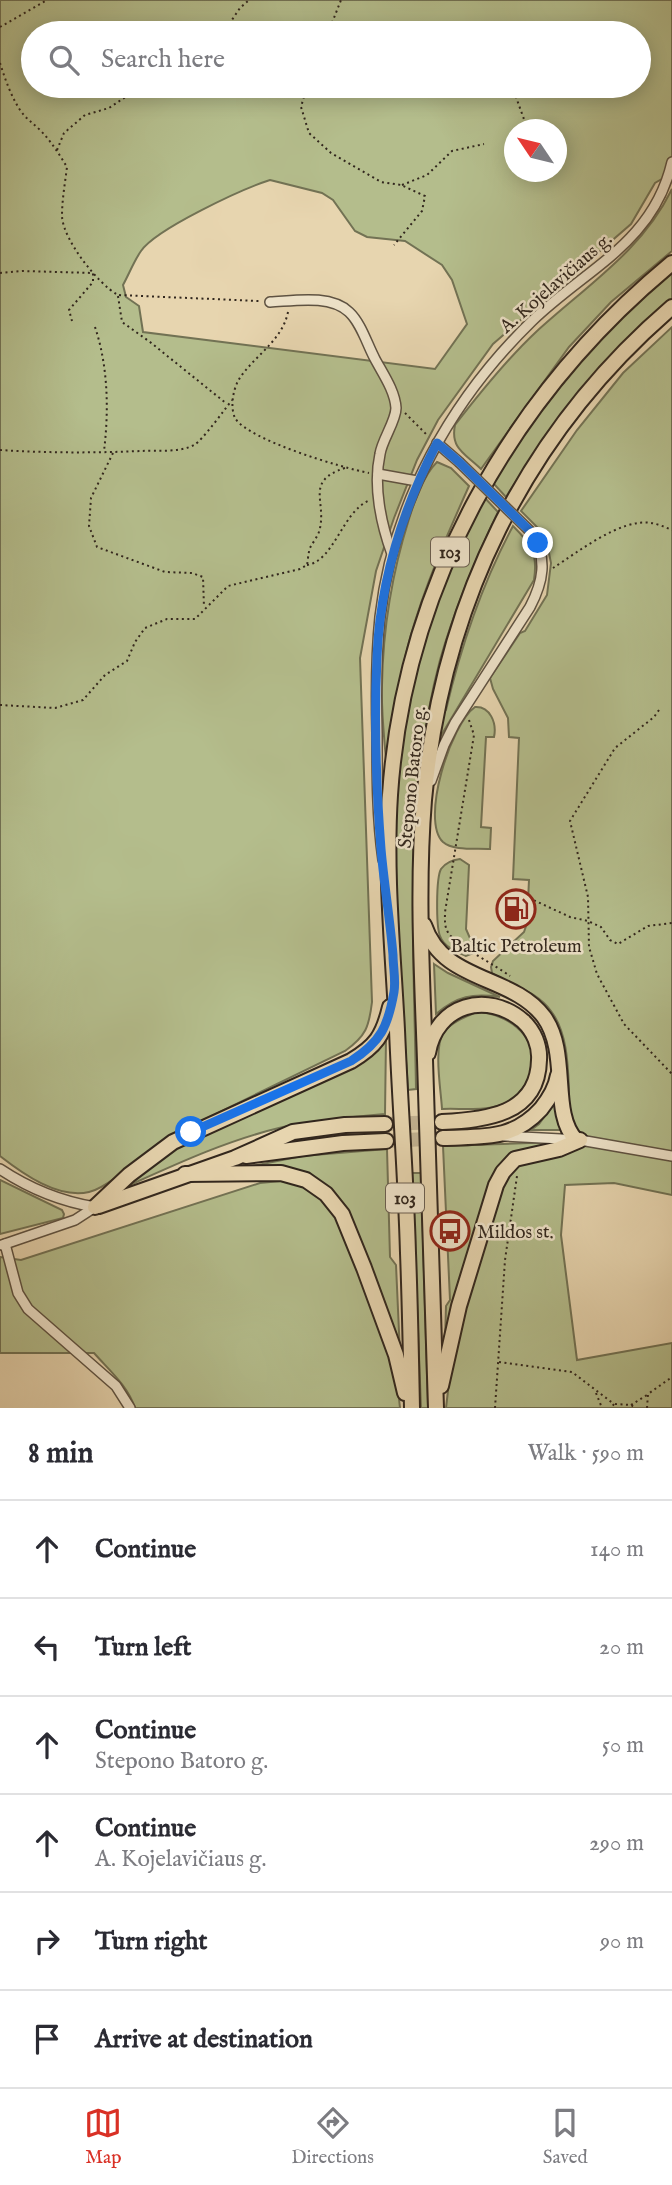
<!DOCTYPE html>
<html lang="en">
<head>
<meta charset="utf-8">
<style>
	:root { --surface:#fff; --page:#f7f7f7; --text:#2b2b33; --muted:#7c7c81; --line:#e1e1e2; --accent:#d93025 }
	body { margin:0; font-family:"IM FELL English",serif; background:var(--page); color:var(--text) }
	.compass { position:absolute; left:504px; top:119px; width:63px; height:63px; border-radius:50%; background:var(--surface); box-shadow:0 4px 18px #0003; rotate:305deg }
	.stop { position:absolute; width:21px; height:21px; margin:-16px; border:5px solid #1a73e8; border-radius:50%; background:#fff }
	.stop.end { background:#1a73e8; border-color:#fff; box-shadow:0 2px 7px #0008 }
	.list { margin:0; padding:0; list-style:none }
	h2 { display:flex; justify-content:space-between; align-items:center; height:91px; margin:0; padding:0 28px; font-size:30px }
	h2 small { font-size:23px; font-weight:400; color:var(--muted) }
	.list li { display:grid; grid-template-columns:46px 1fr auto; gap:21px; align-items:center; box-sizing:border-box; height:98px; padding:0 28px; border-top:2px solid var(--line) }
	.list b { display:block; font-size:26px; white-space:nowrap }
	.list p { margin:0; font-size:23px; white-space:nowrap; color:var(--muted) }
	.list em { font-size:23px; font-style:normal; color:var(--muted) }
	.icon { flex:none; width:38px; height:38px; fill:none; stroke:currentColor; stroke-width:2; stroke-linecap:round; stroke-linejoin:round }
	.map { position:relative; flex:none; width:672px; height:1408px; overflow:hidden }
	.search { position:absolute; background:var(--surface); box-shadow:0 4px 18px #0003; left:21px; right:21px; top:21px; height:77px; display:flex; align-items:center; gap:18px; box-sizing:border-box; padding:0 24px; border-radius:38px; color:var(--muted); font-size:26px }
	.sheet { height:679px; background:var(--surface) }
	nav { display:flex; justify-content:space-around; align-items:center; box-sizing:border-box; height:98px; border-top:2px solid var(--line); background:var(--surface); font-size:19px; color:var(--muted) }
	nav a { display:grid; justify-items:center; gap:4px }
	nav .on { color:var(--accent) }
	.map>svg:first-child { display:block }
	.green { fill:#b4bd8c; stroke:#727254; stroke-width:2; fill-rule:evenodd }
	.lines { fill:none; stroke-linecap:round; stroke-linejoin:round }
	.primary-tunnel { stroke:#c3b292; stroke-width:14; stroke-dasharray:14 7; stroke-linecap:butt }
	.minor-casing { stroke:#5e5242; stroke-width:12 }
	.primary-casing { stroke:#31261d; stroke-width:18 }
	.path { stroke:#31261d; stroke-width:2; stroke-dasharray:2 3.5; stroke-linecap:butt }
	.minor { stroke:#efe4cb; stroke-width:9 }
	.primary { stroke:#e7d5af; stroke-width:14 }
	.minor-bridge-casing { stroke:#5e5242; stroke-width:12; stroke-linecap:butt }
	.minor-bridge { stroke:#efe4cb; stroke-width:9 }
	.route { stroke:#1a73e8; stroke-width:9 }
	.labels { text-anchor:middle; stroke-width:5; stroke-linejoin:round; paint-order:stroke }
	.shield { fill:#efe4cb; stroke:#6a5f51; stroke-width:2 }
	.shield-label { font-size:18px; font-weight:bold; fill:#31261d }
	.street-label { font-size:19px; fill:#31261d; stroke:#efe4cb }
	.poi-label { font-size:19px; fill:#31261d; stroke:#efe4cb }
</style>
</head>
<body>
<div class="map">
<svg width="672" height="1408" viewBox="0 0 672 1408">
	<rect width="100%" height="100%" fill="#e7d5af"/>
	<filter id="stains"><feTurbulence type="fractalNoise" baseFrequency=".00286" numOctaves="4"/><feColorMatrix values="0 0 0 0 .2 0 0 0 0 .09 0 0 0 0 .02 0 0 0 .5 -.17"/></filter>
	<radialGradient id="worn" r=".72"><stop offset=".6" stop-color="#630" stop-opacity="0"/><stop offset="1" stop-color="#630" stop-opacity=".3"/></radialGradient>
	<g class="green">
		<path d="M0,0H672V177L667,176L655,183L631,224L493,344L438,420L417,460L394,518L376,571L360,658L372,1002C369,1027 366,1036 345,1051L166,1138C149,1150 135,1164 118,1176C111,1181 99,1190 89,1192C58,1199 23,1174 0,1156ZM33,33H639V86H33ZM514,130H556V172H514ZM270,180L322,193L333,200L355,231L367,237L405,241L442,265L452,280L467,324L435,369L143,332L139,306L126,297L123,285C129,274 134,261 141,251C156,229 242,189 270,180Z"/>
		<path d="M672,189V251L611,302L569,347L481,469C466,454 450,449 455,425C479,394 507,359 536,332C586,286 642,251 672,189Z"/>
		<path d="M672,271V299C604,357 553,421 506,497L493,483L529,426L597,341Z"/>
		<path d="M672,327V1195L614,1183L565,1185L561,1235L577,1360L672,1343V1408H446C453,1331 480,1257 503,1183C526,1143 552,1165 586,1145V1138C581,1135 577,1132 574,1127C568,1117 569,1101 569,1090C568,1064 567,1032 551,1011C536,991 513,986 492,973L491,967L493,961L524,932L527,923L529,880L513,879L519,738L509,737L508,718L493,689L490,678L520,633L525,631L547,595L551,563L548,548L538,528L521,511L577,430L623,373Z"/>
		<path d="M437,462L451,468L469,486C447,535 425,585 410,638C399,678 393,719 386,760C384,735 381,710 382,685C383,628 392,573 409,519C415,500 423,476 437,462Z"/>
		<path d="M484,497L498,512C475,560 455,608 440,660C403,798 414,948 416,1089L408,1090C402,993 392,894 397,797C399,741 412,683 428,630C442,584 463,541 484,497Z"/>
		<path d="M513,526C532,545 538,553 534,580L439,739L443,712L446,710C461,646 482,584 513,526Z"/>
		<path d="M475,707C490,706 497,723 494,737H486L481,827L491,828L490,849C476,848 453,851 443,842C420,820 451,724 475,707Z"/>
		<path d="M460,859L469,865L466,929L476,952L466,956C457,952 444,947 440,936C436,926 436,878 441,869C446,862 452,860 460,859Z"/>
		<path d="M434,964L448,973L500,997C473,993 457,996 436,1014Z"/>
		<path d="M477,1012C515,1014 548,1046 525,1085C520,1092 515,1099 506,1103C487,1112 462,1108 442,1109C441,1090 433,1047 444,1032C452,1022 465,1017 477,1012Z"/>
		<path d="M386,1038L385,1114C351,1117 317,1120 283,1127C227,1140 174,1165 121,1189L161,1156Z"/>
		<path d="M556,1101L558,1120L563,1130H531L539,1124Z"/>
		<path d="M558,1142L514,1155L445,1342L446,1306L450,1300L443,1146Z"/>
		<path d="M387,1149L390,1257L396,1265L400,1354L332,1195L243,1168L302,1156Z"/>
		<path d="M412,1173H421L428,1408H421Z"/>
		<path d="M0,1180L62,1210L64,1214L63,1218L0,1234Z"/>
		<path d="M291,1180L311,1189L336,1214L382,1330L397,1380L400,1408H135C128,1386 109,1370 94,1353H0V1257L21,1260L260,1183Z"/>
	</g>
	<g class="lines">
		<g class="primary-tunnel">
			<path d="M385,1124L438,1122"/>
			<path d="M386,1141L443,1138"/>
		</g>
		<g class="minor-casing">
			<g id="minor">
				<path d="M270,302C293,301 330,294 349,312C361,323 367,344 375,359C383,374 395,391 396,408C396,421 382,440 380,454C373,486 381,524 392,554"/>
				<path d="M437,443L459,462"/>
				<path d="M378,474L417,481"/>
				<path d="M431,781L444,745L455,723L530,607C543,582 548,559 532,533"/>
				<path d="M383,860C377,818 377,775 377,733C376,694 376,655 380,617C393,503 451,400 532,321C587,268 653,243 672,162"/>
				<path d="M504,1136L580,1140L672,1156"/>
				<path d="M0,1169C30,1189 59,1201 95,1207"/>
				<path d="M5,1244L18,1293L28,1309L116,1386L130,1408"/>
				<path d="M2,1245L75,1220L95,1207"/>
			</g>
		</g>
		<g class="primary-casing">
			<g id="primary">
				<path d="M424,925C443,983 512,974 544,1017C570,1053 550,1113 576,1140"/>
				<path d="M428,1053C436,1005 487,990 523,1021C534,1031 540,1046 539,1060C538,1115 485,1120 442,1122"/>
				<path d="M443,1138C482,1136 512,1141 541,1109C549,1099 556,1088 558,1075"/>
				<path d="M246,1156L343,1143L386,1141"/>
				<path d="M185,1174L281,1173L306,1180L326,1194L342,1214L364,1268L396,1355L405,1393"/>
				<path d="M99,1206L235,1158L293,1132L345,1125L385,1124"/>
				<path d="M95,1207L129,1175L173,1142L351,1061C376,1046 383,1036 390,1007"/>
				<path d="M441,1386L459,1306L496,1185L503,1172L515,1159L559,1149L580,1140"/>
				<path d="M412,1408C411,1356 410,1305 408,1253C406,1179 400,1105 397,1030C393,952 385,873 390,795C404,585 511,396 672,263"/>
				<path d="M436,1408C433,1292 429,1176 425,1060C422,973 417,887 424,800C442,606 523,435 672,307"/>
			</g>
		</g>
		<g class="path">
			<path d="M0,27L47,0"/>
			<path d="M223,33L240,8L249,0"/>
			<path d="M328,33L341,0"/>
			<path d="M0,63C5,79 11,96 20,110C26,119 33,123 40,130C51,141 59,154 67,167C65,183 62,200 62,216C63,240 98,284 118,295L259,301"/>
			<path d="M307,86L301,107L309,133L331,153L381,182L401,185L425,196L422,211L394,245"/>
			<path d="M512,86L525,122L530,130"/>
			<path d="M57,150L64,133L85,115L109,108L142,86"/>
			<path d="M556,157L565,161"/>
			<path d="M402,185L427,175L452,151L484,144"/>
			<path d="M0,273L22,271L93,273V282L69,310L72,321"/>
			<path d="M118,296L122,322L150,342L227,404"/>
			<path d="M288,312C282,342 252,357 238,381C233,391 230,407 235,418C248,440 343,468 369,473"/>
			<path d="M95,327C108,366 109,410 104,451"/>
			<path d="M405,413L428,436"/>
			<path d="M0,450C47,453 93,453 141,451C157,450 179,453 194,445C202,441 225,409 232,400"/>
			<path d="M113,453L91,498L89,526L97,547L165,572L192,573L203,577L204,607"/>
			<path d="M307,565C334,561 342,513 368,501"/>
			<path d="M553,568C578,552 621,518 651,523C658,524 665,527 672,530"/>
			<path d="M0,705L55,708L83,700L105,675L127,661L135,642L145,628L167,619H195L228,586L300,569L307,565C308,560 308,554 310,548C313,542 319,535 320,528C326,500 305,481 345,468"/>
			<path d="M659,710L654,717L615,748L570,821L588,897L589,947L597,974L624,1024L672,1074"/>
			<path d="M469,720L474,735L445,912C445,920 444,927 449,934C460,947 495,965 510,976"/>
			<path d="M529,898L570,917L588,921L601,927L610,940L618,944L648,926L672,923"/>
			<path d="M499,1362L572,1372L614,1404L611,1408"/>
			<path d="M596,1393L602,1408"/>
			<path d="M615,1404L631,1405L636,1408"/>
			<path d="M631,1405L647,1395"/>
			<path d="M495,1408L505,1260L517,1176"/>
			<path d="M647,1408L648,1394L672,1377"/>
		</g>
		<use href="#minor" class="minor"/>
		<use href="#primary" class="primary"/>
		<g class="minor-bridge-casing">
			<path id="minor-bridge" d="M459,462L532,533"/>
		</g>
		<use href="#minor-bridge" class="minor-bridge"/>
	</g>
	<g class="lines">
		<path class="route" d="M191,1132L351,1061C381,1042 388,1026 394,992C396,980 393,967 393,955C390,919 384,884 381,849C376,785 374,720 377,657C380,580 402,511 437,443L459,462L532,533L538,543"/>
	</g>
	<defs>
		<g id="fuel-ring" transform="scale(2.0125)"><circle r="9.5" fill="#efe4cb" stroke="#8f2418" stroke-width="1.5"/><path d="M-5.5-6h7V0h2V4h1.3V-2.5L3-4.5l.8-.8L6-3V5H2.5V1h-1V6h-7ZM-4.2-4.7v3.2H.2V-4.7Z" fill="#8f2418"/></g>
		<g id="bus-ring" transform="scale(2.0125)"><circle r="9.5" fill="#efe4cb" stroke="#8f2418" stroke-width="1.5"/><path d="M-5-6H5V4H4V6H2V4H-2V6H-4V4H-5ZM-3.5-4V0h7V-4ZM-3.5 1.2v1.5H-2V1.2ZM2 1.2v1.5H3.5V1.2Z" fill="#8f2418"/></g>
	</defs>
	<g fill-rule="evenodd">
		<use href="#fuel-ring" x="516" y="909"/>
		<use href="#bus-ring" x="450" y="1231"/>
	</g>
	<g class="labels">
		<g class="shield">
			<rect x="431" y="537.5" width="38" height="29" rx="5"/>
			<rect x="386" y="1183.5" width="38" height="29" rx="5"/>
		</g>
		<g class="shield-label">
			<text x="450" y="558">103</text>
			<text x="405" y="1204">103</text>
		</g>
		<g class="street-label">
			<text transform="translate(555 282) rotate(-41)" y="7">A. Kojelavičiaus g.</text>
			<text transform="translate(411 777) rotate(-84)" y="7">Stepono Batoro g.</text>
		</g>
		<g class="poi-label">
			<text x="516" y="952">Baltic Petroleum</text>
			<text x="477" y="1238" text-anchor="start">Mildos st.</text>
		</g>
	</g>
	<rect width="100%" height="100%" filter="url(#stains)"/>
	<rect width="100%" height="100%" fill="url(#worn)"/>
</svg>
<svg class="compass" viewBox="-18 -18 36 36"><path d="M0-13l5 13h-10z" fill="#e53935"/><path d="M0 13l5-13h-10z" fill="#7c7c81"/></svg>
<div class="stop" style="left:191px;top:1132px"></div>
<div class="stop end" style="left:538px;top:543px"></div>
<div class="search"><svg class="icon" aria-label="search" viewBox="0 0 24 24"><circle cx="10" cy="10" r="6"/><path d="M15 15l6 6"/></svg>Search here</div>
</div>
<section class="sheet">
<h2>8 min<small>Walk · 590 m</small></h2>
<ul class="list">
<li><svg class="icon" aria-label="ahead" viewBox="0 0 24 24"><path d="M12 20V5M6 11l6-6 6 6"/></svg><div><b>Continue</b></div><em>140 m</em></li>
<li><svg class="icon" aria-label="left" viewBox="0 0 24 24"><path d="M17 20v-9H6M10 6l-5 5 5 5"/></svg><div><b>Turn left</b></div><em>20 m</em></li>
<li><svg class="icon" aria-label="ahead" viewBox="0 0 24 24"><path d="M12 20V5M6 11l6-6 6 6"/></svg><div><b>Continue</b><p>Stepono Batoro g.</p></div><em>50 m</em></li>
<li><svg class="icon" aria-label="ahead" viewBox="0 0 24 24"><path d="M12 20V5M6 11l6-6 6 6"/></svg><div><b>Continue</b><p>A. Kojelavičiaus g.</p></div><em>290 m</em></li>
<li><svg class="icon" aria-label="right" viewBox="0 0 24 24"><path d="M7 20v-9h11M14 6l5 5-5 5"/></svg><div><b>Turn right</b></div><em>90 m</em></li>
<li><svg class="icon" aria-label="arrive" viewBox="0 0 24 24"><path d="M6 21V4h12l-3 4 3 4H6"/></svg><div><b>Arrive at destination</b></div></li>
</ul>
</section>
<nav>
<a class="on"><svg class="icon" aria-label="map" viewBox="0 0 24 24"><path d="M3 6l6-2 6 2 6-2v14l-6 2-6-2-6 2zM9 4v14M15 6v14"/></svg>Map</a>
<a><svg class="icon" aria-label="directions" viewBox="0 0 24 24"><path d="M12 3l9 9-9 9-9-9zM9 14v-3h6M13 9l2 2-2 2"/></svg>Directions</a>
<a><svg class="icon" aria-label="saved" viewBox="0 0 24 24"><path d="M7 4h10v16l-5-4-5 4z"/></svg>Saved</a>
</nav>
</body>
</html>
